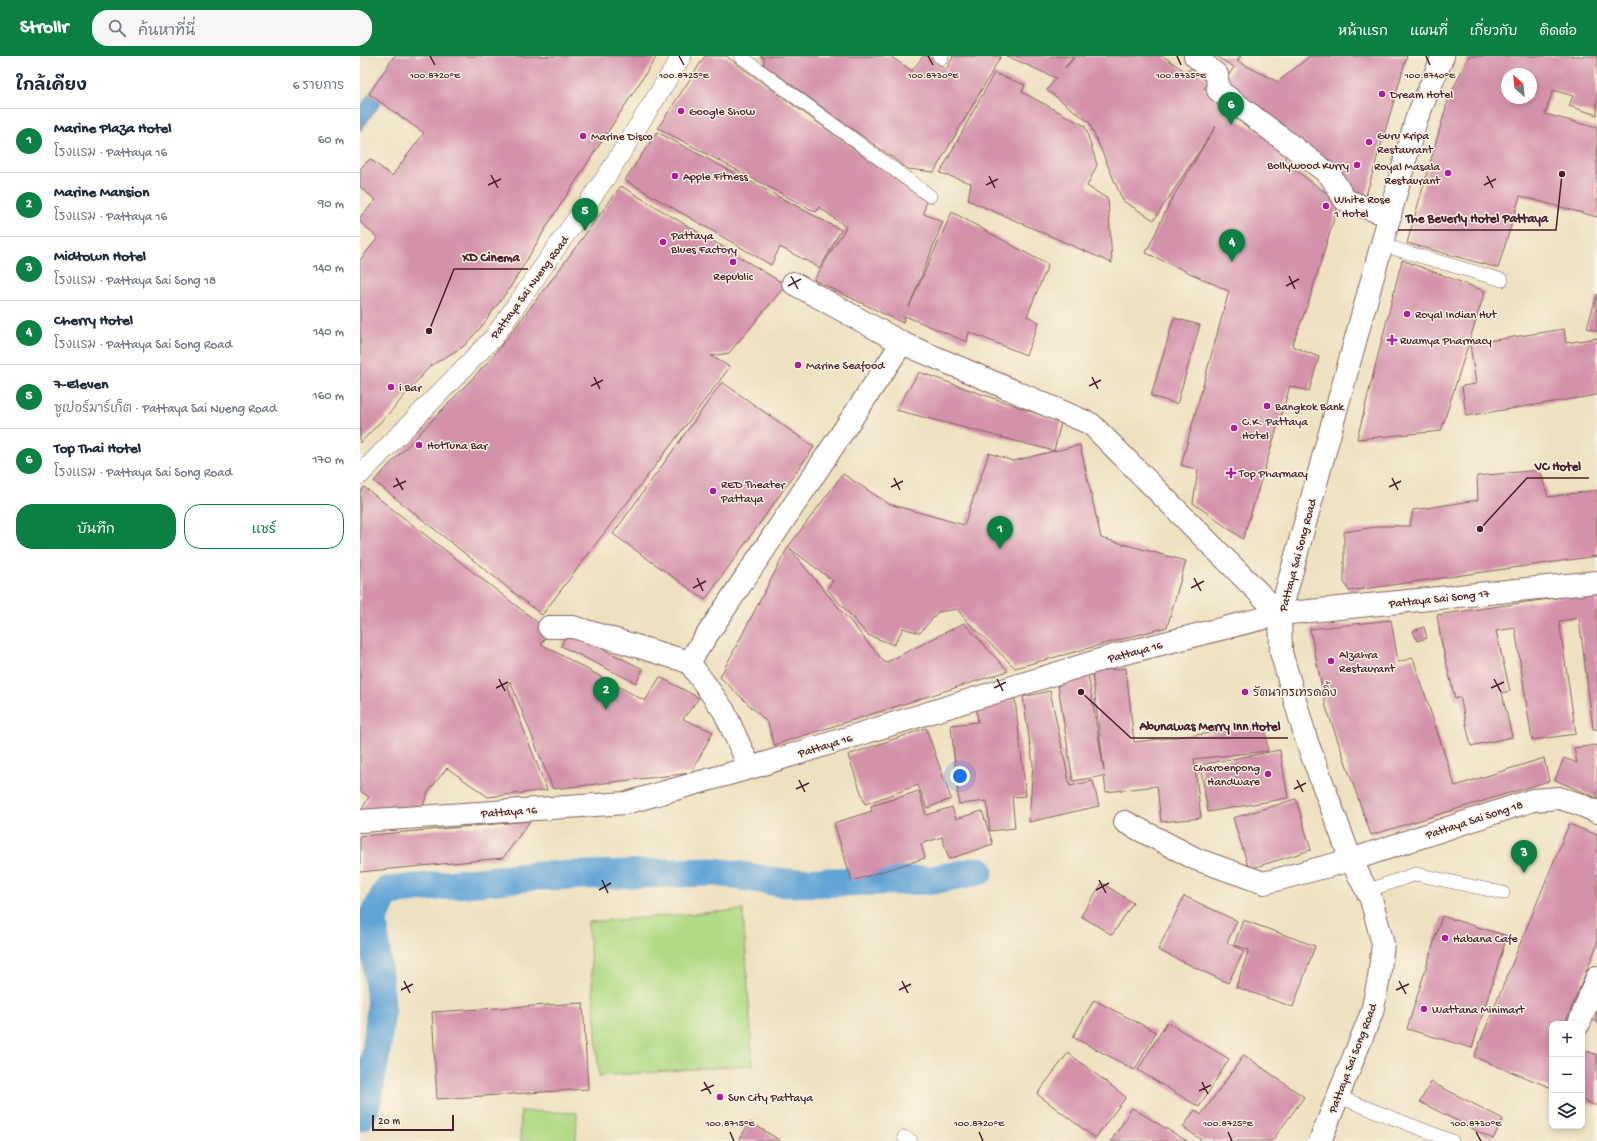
<!DOCTYPE html>
<html lang="th">
<head>
<meta charset="utf-8">
<style>
	:root { --surface:#fff; --page:#f6f6f7; --text:#1f2937; --muted:#747a83; --line:#e0e1e3; --accent:#0b8043 }
	body { margin:0; font-family:"Gochi Hand","Playpen Sans Thai",sans-serif; background:var(--page); color:var(--text) }
	.controls { position:absolute; right:12px; bottom:12px; display:grid; overflow:hidden; border-radius:8px; box-shadow:0 2px 6px #0003 }
	.controls button { width:36px; height:36px; display:grid; place-items:center; padding:0; border:0; border-bottom:1px solid var(--line); background:var(--surface); color:var(--text); font:20px sans-serif }
	.compass { position:absolute; left:1141px; top:12px; width:36px; height:36px; border-radius:50%; background:var(--surface); box-shadow:0 2px 6px #0003; rotate:333deg }
	.scale { position:absolute; left:12px; bottom:10px; width:82px; box-sizing:border-box; padding-left:4px; border:2px solid #4a1f2b; border-top:0; font-size:11px; line-height:14px; white-space:nowrap; color:#4a1f2b; -webkit-text-stroke:3px #fcf5e5; paint-order:stroke }
	.you { position:absolute; left:600px; top:720px; width:14px; height:14px; margin:-10px; border:3px solid #fff; border-radius:50%; background:#1a73e8; box-shadow:0 0 0 6px #1a73e833 }
	.badge { display:grid; place-items:center; width:26px; height:26px; border-radius:50%; background:var(--accent); color:#fff; font-size:13px; font-weight:700 }
	.pin { position:absolute; translate:-50% -33px; filter:drop-shadow(0 1px 2px #0008) }
	.pin::after { content:''; position:absolute; top:21px; width:14px; height:12px; background:inherit; clip-path:polygon(0 0,100% 0,50% 100%) }
	.list { margin:0; padding:0; list-style:none }
	h2 { display:flex; justify-content:space-between; align-items:center; height:52px; margin:0; padding:0 16px; font-size:17px }
	h2 small { font-size:13px; font-weight:400; color:var(--muted) }
	.list li { display:grid; grid-template-columns:26px 1fr auto; gap:12px; align-items:center; box-sizing:border-box; height:64px; padding:0 16px; border-top:1px solid var(--line) }
	.list b { display:block; font-size:15px; white-space:nowrap }
	.list p { margin:0; font-size:13px; white-space:nowrap; color:var(--muted) }
	.list em { font-size:13px; font-style:normal; color:var(--muted) }
	.actions { display:flex; gap:8px; padding:12px 16px }
	.actions a { flex:1; padding:9px 0; border:1px solid var(--accent); border-radius:16px; text-align:center; font-size:14px; color:var(--accent) }
	.actions .main { background:var(--accent); color:#fff }
	.icon { flex:none; width:22px; height:22px; fill:none; stroke:currentColor; stroke-width:2; stroke-linecap:round; stroke-linejoin:round }
	.map { position:relative; flex:none; width:1237px; height:1085px; overflow:hidden }
	header { display:flex; align-items:center; gap:24px; box-sizing:border-box; height:56px; padding:0 20px; background:var(--accent); color:#fff }
	header strong { font-size:19px }
	nav { display:flex; gap:22px; margin-inline-start:auto; font-size:14px }
	.search { width:280px; height:36px; background:var(--page); display:flex; align-items:center; gap:10px; box-sizing:border-box; padding:0 14px; border-radius:16px; color:var(--muted); font-size:15px }
	main { display:flex }
	aside { flex:1; background:var(--surface) }
	.map>svg:first-child { display:block }
	.green { fill:#b0da85; stroke:#7d7c58 }
	.water { fill:#61a3d5; stroke:#566180 }
	.pier { fill:#eee1c0 }
	.lines { fill:none; stroke-linecap:round; stroke-linejoin:round }
	.canal { stroke:#61a3d5; stroke-width:29 }
	.building { fill:#d391aa; fill-rule:evenodd }
	.service-casing { stroke:#83635f; stroke-width:14 }
	.pedestrian-casing { stroke:#83635f; stroke-width:20 }
	.minor-casing { stroke:#83635f; stroke-width:24 }
	.secondary-casing { stroke:#83635f; stroke-width:24 }
	.service { stroke:#fff; stroke-width:13 }
	.pedestrian { stroke:#fff; stroke-width:19 }
	.minor { stroke:#fff; stroke-width:22 }
	.secondary { stroke:#fff; stroke-width:22 }
	.ticks { fill:none; stroke:#4a1f2b; stroke-width:1.5 }
	.poi-dot { fill:#b5179e; stroke:#fcf5e5; stroke-width:1.5 }
	.labels { text-anchor:middle; stroke-width:3; stroke-linejoin:round; paint-order:stroke }
	.poi-label { font-size:12px; fill:#4a1f2b; stroke:#fcf5e5; text-anchor:start }
	.street-label { font-size:12px; fill:#4a1f2b; stroke:#fcf5e5 }
	.ticks-label { font-size:10px; text-anchor:middle; fill:#4a1f2b; stroke:#fcf5e5; stroke-width:3; stroke-linejoin:round; paint-order:stroke }
	.leader { fill:none; stroke:#4a1f2b; stroke-width:1.5 }
	.callout-dot { fill:#4a1f2b; stroke:#fcf5e5; stroke-width:1.5 }
	.callout-label { font-size:13px; text-anchor:middle; font-weight:bold; fill:#4a1f2b; stroke:#fcf5e5; stroke-width:3; stroke-linejoin:round; paint-order:stroke }
</style>
</head>
<body>
<header>
<strong>Strollr</strong>
<div class="search"><svg class="icon" aria-label="search" viewBox="0 0 24 24"><circle cx="10" cy="10" r="6"/><path d="M15 15l6 6"/></svg>ค้นหาที่นี่</div>
<nav><a>หน้าแรก</a><a>แผนที่</a><a>เกี่ยวกับ</a><a>ติดต่อ</a></nav>
</header>
<main>
<aside>
<h2>ใกล้เคียง<small>6 รายการ</small></h2>
<ul class="list">
<li><span class="badge">1</span><div><b>Marine Plaza Hotel</b><p>โรงแรม · Pattaya 16</p></div><em>60 m</em></li>
<li><span class="badge">2</span><div><b>Marine Mansion</b><p>โรงแรม · Pattaya 16</p></div><em>90 m</em></li>
<li><span class="badge">3</span><div><b>Midtown Hotel</b><p>โรงแรม · Pattaya Sai Song 18</p></div><em>140 m</em></li>
<li><span class="badge">4</span><div><b>Cherry Hotel</b><p>โรงแรม · Pattaya Sai Song Road</p></div><em>140 m</em></li>
<li><span class="badge">5</span><div><b>7-Eleven</b><p>ซูเปอร์มาร์เก็ต · Pattaya Sai Nueng Road</p></div><em>160 m</em></li>
<li><span class="badge">6</span><div><b>Top Thai Hotel</b><p>โรงแรม · Pattaya Sai Song Road</p></div><em>170 m</em></li>
</ul>
<div class="actions"><a class="main">บันทึก</a><a>แชร์</a></div>
</aside>
<div class="map">
<svg width="1237" height="1085" viewBox="0 0 1237 1085">
	<rect width="100%" height="100%" fill="#fcf5e5"/>
	<filter id="ink" filterUnits="userSpaceOnUse"><feTurbulence type="fractalNoise" baseFrequency=".025" numOctaves="2"/><feDisplacementMap in="SourceGraphic" scale="8" xChannelSelector="R" yChannelSelector="G"/><feConvolveMatrix kernelMatrix="1 2 1 2 8 2 1 2 1" color-interpolation-filters="sRGB"/></filter>
	<filter id="wash" filterUnits="userSpaceOnUse"><feTurbulence type="fractalNoise" baseFrequency=".012" numOctaves="4" result="noise"/><feDisplacementMap in="SourceGraphic" scale="16" xChannelSelector="R" yChannelSelector="G"/><feGaussianBlur stdDeviation="0.9" result="paint"/><feColorMatrix in="noise" values="0 0 0 0 0 0 0 0 0 0 0 0 0 0 0 0 0 1.4 0 .05"/><feComposite in="paint" operator="in"/></filter>
	<g filter="url(#wash)">
		<rect width="100%" height="100%" fill="#eee1c0"/>
		<g class="green">
			<path d="M383,854L393,1009L239,1020L228,866Z"/>
			<path d="M161,1055L217,1057L216,1085H160Z"/>
		</g>
		<path class="water" d="M0,0H56L0,75Z"/>
		<path class="pier" d="M0,0H34L0,50Z"/>
		<g class="lines">
			<path class="canal" d="M0,1061L6,1049L16,997L21,952L13,862L27,835L177,820L356,816L425,827L572,824L619,815"/>
		</g>
		<g id="blocks">
			<g class="building">
				<path d="M34,0H297L190,165L151,230L122,270L104,290L70,310L32,354L0,387V204L18,182L0,166V161L16,144L0,131V113L10,103L32,120L64,77L9,38Z"/>
				<path d="M345,0H366L566,145L564,158L583,166L549,251L592,156L688,209L667,260L679,266L666,299L609,276L607,286L545,260L543,267L454,224L486,171L459,151L456,156L298,72Z"/>
				<path d="M400,0H530L552,15L563,0H568L586,14L593,1L592,0H641L574,116L548,113L404,9V2Z"/>
				<path d="M647,0H714L705,12L716,0H803L827,17L831,12L851,25L844,32L868,50L864,56L927,92L924,106L979,146L949,245L932,290L959,301L949,335L930,330L883,483L833,447L838,414L821,409L869,235L786,197L810,146L856,70L794,164L763,145L729,66L687,34L696,22Z"/>
				<path d="M856,0H881L877,5L918,26L950,0H1047L1005,143L977,125L863,28L874,11Z"/>
				<path d="M1109,0H1237V59L1209,50L1213,40L1193,34L1185,58L1237,72V161L1160,140L1138,212L1047,187L1089,41ZM1147,18H1171V42H1147Z"/>
				<path d="M634,17L665,29L662,36L725,70L737,109L727,130L748,143L752,207L608,144L611,127L580,117Z"/>
				<path d="M297,76L481,174L460,212L420,191L411,209L265,124Z"/>
				<path d="M261,130L426,229L369,297L351,300L370,311L182,559L14,425L131,303L196,218Z"/>
				<path d="M1042,204L1125,235L1081,375L997,383Z"/>
				<path d="M1237,238V275L1227,272Z"/>
				<path d="M814,262L840,269L817,348L791,340Z"/>
				<path d="M1204,273L1206,287L1237,282V339L1106,360L1102,330L1116,328L1110,288Z"/>
				<path d="M559,316L701,366L694,395L536,354Z"/>
				<path d="M362,326L454,391L345,544L253,478Z"/>
				<path d="M720,389L741,482L826,505L807,571L655,612L606,564L597,553L578,556L560,577L543,572L534,589L508,579L467,533L473,525L428,491L525,607L604,567L648,615L414,689L408,667L360,621L428,491L483,418L529,448L604,469L629,397L653,405Z"/>
				<path d="M1180,414L1188,441L1237,434V500L989,535L984,526V476L1021,470H1050L1053,454L1118,444L1117,420Z"/>
				<path d="M4,431L190,576L181,588L285,645L300,621L339,642L323,663L353,676L331,717L193,733L150,625L147,630L187,734L128,741L87,712L68,736L63,749L1,755L9,741L0,735V436Z"/>
				<path d="M1237,536V673H1233L1219,562L1199,565L1216,678L1172,684L1155,572L1136,575L1150,635L1142,637L1152,681L1111,690L1100,641L1095,643L1081,584L1077,559Z"/>
				<path d="M1031,564L1038,606L1053,602L1095,730L1184,702L1189,725L1011,779L966,651L950,573Z"/>
				<path d="M1064,571L1067,582L1057,585L1053,575Z"/>
				<path d="M208,576L283,613L276,627L201,590Z"/>
				<path d="M766,612L774,686L905,671L908,695L834,703L841,762L801,766L797,730L746,736L744,720L713,725L697,623L728,618L744,715L732,616Z"/>
				<path d="M690,635L710,730L733,725L739,750L669,766L673,708L663,641Z"/>
				<path d="M655,643L666,740L652,741L655,772L630,775L627,745L599,748L591,669L618,666L616,648Z"/>
				<path d="M566,672L591,743L567,752L558,729L505,748L488,699Z"/>
				<path d="M1237,689V742L1195,724L1204,702L1217,707L1214,692Z"/>
				<path d="M920,694L928,742L848,756L840,709Z"/>
				<path d="M559,735L566,759L592,751L596,763L622,755L633,788L589,803L582,781L561,788L565,802L492,825L474,767L512,755L511,750Z"/>
				<path d="M936,743L951,794L889,813L873,762Z"/>
				<path d="M170,765L143,802L0,816V780Z"/>
				<path d="M1209,768L1237,779V889L1205,968H1192V1032L1114,1001Z"/>
				<path d="M742,827L773,847L752,879L721,860Z"/>
				<path d="M824,840L877,865L867,887L884,895L868,927L798,894Z"/>
				<path d="M1082,860L1147,880L1112,992L1047,973Z"/>
				<path d="M883,864L955,890L933,951L876,931L889,894L874,889Z"/>
				<path d="M734,944L796,976L775,1014L713,981Z"/>
				<path d="M223,947L228,1033L77,1043L72,956Z"/>
				<path d="M1237,951V966L1232,963Z"/>
				<path d="M807,966L869,1003L839,1051L778,1014Z"/>
				<path d="M1222,993L1237,999V1050L1222,1044Z"/>
				<path d="M708,997L766,1041L735,1082L677,1038Z"/>
				<path d="M884,999L944,1041L912,1085H843L823,1071L835,1054L841,1059Z"/>
				<path d="M1071,1026L1143,1063L1133,1083L1060,1046Z"/>
				<path d="M772,1052L827,1085H751Z"/>
				<path d="M390,1066L421,1085H378Z"/>
			</g>
		</g>
	</g>
	<g filter="url(#ink)">
		<use href="#blocks" fill-opacity="0" stroke="#83635f" stroke-width="1"/>
		<g class="lines">
			<g class="service-casing">
				<g id="service">
					<path d="M380,0L570,140"/>
					<path d="M579,0L582,2"/>
					<path d="M1022,189L1142,224"/>
					<path d="M1006,835L1056,818L1143,837"/>
					<path d="M979,1041L1092,1085"/>
					<path d="M544,1081L551,1085"/>
				</g>
			</g>
			<g class="pedestrian-casing">
				<path id="pedestrian" d="M0,419L134,281L248,118L322,0"/>
			</g>
			<g class="minor-casing">
				<g id="minor">
					<path d="M835,0L857,19L858,34L970,119L985,144L1030,160"/>
					<path d="M433,227L542,287L731,368L920,558"/>
					<path d="M189,571H213L329,606"/>
					<path d="M390,712L364,655L329,606L542,287"/>
					<path d="M0,765L266,747L390,712L753,600L920,558L1237,526"/>
					<path d="M765,766L836,803L904,827L991,804L1173,744L1199,742L1219,748L1237,756"/>
					<path d="M1219,968L1237,921"/>
				</g>
			</g>
			<g class="secondary-casing">
				<path id="secondary" d="M960,1085L1012,956L1019,922L1023,888L1011,843L991,804L947,686L921,596L920,558L1056,64L1083,0"/>
			</g>
			<use href="#service" class="service"/>
			<use href="#pedestrian" class="pedestrian"/>
			<use href="#minor" class="minor"/>
			<use href="#secondary" class="secondary"/>
		</g>
	</g>
	<path class="ticks" d="M70,0L75,9M319,0L324,9M568,0L573,9M817,0L821,9M1066,0L1070,9M131,119L138,132M629,120L635,132M1127,120L1133,132M128,129L141,123M626,129L638,123M1124,129L1136,123M431,220L438,233M929,220L935,233M428,230L441,223M926,230L939,223M234,321L240,333M732,321L738,333M231,330L243,324M729,330L741,324M36,422L43,434M534,422L540,434M1032,422L1038,434M33,431L46,425M531,431L543,425M1029,431L1041,425M337,522L343,535M834,522L841,535M333,532L346,525M831,532L844,525M139,623L145,635M637,623L643,635M1134,623L1141,636M136,632L148,626M634,632L646,626M1131,632L1144,626M439,724L445,736M937,724L943,736M436,733L449,727M934,733L946,727M242,824L248,837M739,824L746,837M239,834L251,827M736,834L749,827M44,925L50,937M542,925L548,937M1039,925L1046,938M41,934L53,928M539,934L551,928M1036,934L1049,928M344,1026L351,1038M842,1026L848,1038M341,1035L354,1029M839,1035L851,1029M370,1076L374,1085M619,1076L623,1085M868,1076L872,1085M1116,1076L1121,1085"/>
	<g class="poi-dot">
		<circle cx="1022" cy="38" r="4"/>
		<circle cx="321" cy="55" r="4"/>
		<circle cx="223" cy="80" r="4"/>
		<circle cx="1009" cy="86" r="4"/>
		<circle cx="997" cy="109" r="4"/>
		<circle cx="1088" cy="117" r="4"/>
		<circle cx="315" cy="120" r="4"/>
		<circle cx="966" cy="150" r="4"/>
		<circle cx="303" cy="186" r="4"/>
		<circle cx="373" cy="206" r="4"/>
		<circle cx="1047" cy="258" r="4"/>
		<path d="M1030 278h4v4h4v4h-4v4h-4v-4h-4v-4h4z"/>
		<circle cx="438" cy="309" r="4"/>
		<circle cx="31" cy="331" r="4"/>
		<circle cx="907" cy="350" r="4"/>
		<circle cx="874" cy="372" r="4"/>
		<circle cx="59" cy="389" r="4"/>
		<path d="M869 411h4v4h4v4h-4v4h-4v-4h-4v-4h4z"/>
		<circle cx="353" cy="435" r="4"/>
		<circle cx="971" cy="605" r="4"/>
		<circle cx="885" cy="636" r="4"/>
		<circle cx="908" cy="718" r="4"/>
		<circle cx="1085" cy="882" r="4"/>
		<circle cx="1064" cy="953" r="4"/>
		<circle cx="360" cy="1041" r="4"/>
	</g>
	<g class="labels">
		<g class="poi-label">
			<text x="1030" y="42">Dream Hotel</text>
			<text x="329" y="59">Google Show</text>
			<text x="1017" y="83">Guru Kripa<tspan x="1017" dy="14">Restaurant</tspan></text>
			<text x="231" y="84">Marine Disco</text>
			<text x="989" y="113" text-anchor="end">Bollywood Kurry</text>
			<text x="1080" y="114" text-anchor="end">Royal Masala<tspan x="1080" dy="14">Restaurant</tspan></text>
			<text x="323" y="124">Apple Fitness</text>
			<text x="974" y="147">White Rose<tspan x="974" dy="14">1 Hotel</tspan></text>
			<text x="311" y="183">Pattaya<tspan x="311" dy="14">Blues Factory</tspan></text>
			<text x="373" y="224" text-anchor="middle">Republic</text>
			<text x="1055" y="262">Royal Indian Hut</text>
			<text x="1040" y="288">Ruamya Pharmacy</text>
			<text x="446" y="313">Marine Seafood</text>
			<text x="39" y="335">i Bar</text>
			<text x="915" y="354">Bangkok Bank</text>
			<text x="882" y="369">C.K. Pattaya<tspan x="882" dy="14">Hotel</tspan></text>
			<text x="67" y="393">HotTuna Bar</text>
			<text x="879" y="421">Top Pharmacy</text>
			<text x="361" y="432">RED Theater<tspan x="361" dy="14">Pattaya</tspan></text>
			<text x="979" y="602">Alzahra<tspan x="979" dy="14">Restaurant</tspan></text>
			<text x="893" y="640">รัตนากรเทรดดิ้ง</text>
			<text x="900" y="715" text-anchor="end">Charoenpong<tspan x="900" dy="14">Handware</tspan></text>
			<text x="1093" y="886">Habana Cafe</text>
			<text x="1072" y="957">Wattana Minimart</text>
			<text x="368" y="1045">Sun City Pattaya</text>
		</g>
		<g class="street-label">
			<text transform="translate(169 231) rotate(-54)" y="4">Pattaya Sai Nueng Road</text>
			<text transform="translate(937 499) rotate(-75)" y="4">Pattaya Sai Song Road</text>
			<text transform="translate(1079 542) rotate(-6)" y="4">Pattaya Sai Song 17</text>
			<text transform="translate(775 595) rotate(-15)" y="4">Pattaya 16</text>
			<text transform="translate(465 689) rotate(-17)" y="4">Pattaya 16</text>
			<text transform="translate(149 755) rotate(-4)" y="4">Pattaya 16</text>
			<text transform="translate(1114 763) rotate(-18)" y="4">Pattaya Sai Song 18</text>
			<text transform="translate(992 1002) rotate(-69)" y="4">Pattaya Sai Song Road</text>
		</g>
	</g>
	<g class="ticks-label">
		<text x="75" y="22">100.8720°E</text>
		<text x="324" y="22">100.8725°E</text>
		<text x="573" y="22">100.8730°E</text>
		<text x="821" y="22">100.8735°E</text>
		<text x="1070" y="22">100.8740°E</text>
		<text x="370" y="1070">100.8715°E</text>
		<text x="619" y="1070">100.8720°E</text>
		<text x="868" y="1070">100.8725°E</text>
		<text x="1116" y="1070">100.8730°E</text>
	</g>
	<path class="leader" d="M1202 118L1196 174H1038M69 275L94 213H168M1120 473L1167 422H1229M721 636L771 682H928"/>
	<g class="callout-dot">
		<circle cx="1202" cy="118" r="4"/>
		<circle cx="69" cy="275" r="4"/>
		<circle cx="1120" cy="473" r="4"/>
		<circle cx="721" cy="636" r="4"/>
	</g>
	<g class="callout-label">
		<text x="1117" y="166">The Beverly Hotel Pattaya</text>
		<text x="131" y="205">XD Cinema</text>
		<text x="1198" y="414">VC Hotel</text>
		<text x="850" y="674">Abunawas Merry Inn Hotel</text>
	</g>
</svg>
<div class="controls">
<button>+</button>
<button>−</button>
<button><svg class="icon" aria-label="layers" viewBox="0 0 24 24"><path d="M12 4l9 5-9 5-9-5zM3 14l9 5 9-5"/></svg></button>
</div>
<svg class="compass" viewBox="-18 -18 36 36"><path d="M0-13l5 13h-10z" fill="#e53935"/><path d="M0 13l5-13h-10z" fill="#747a83"/></svg>
<div class="scale">20 m</div>
<div class="you"></div>
<div class="pin badge" style="left:640px;top:493px">1</div>
<div class="pin badge" style="left:246px;top:654px">2</div>
<div class="pin badge" style="left:1164px;top:817px">3</div>
<div class="pin badge" style="left:872px;top:206px">4</div>
<div class="pin badge" style="left:225px;top:175px">5</div>
<div class="pin badge" style="left:871px;top:69px">6</div>
</div>
</main>
</body>
</html>
